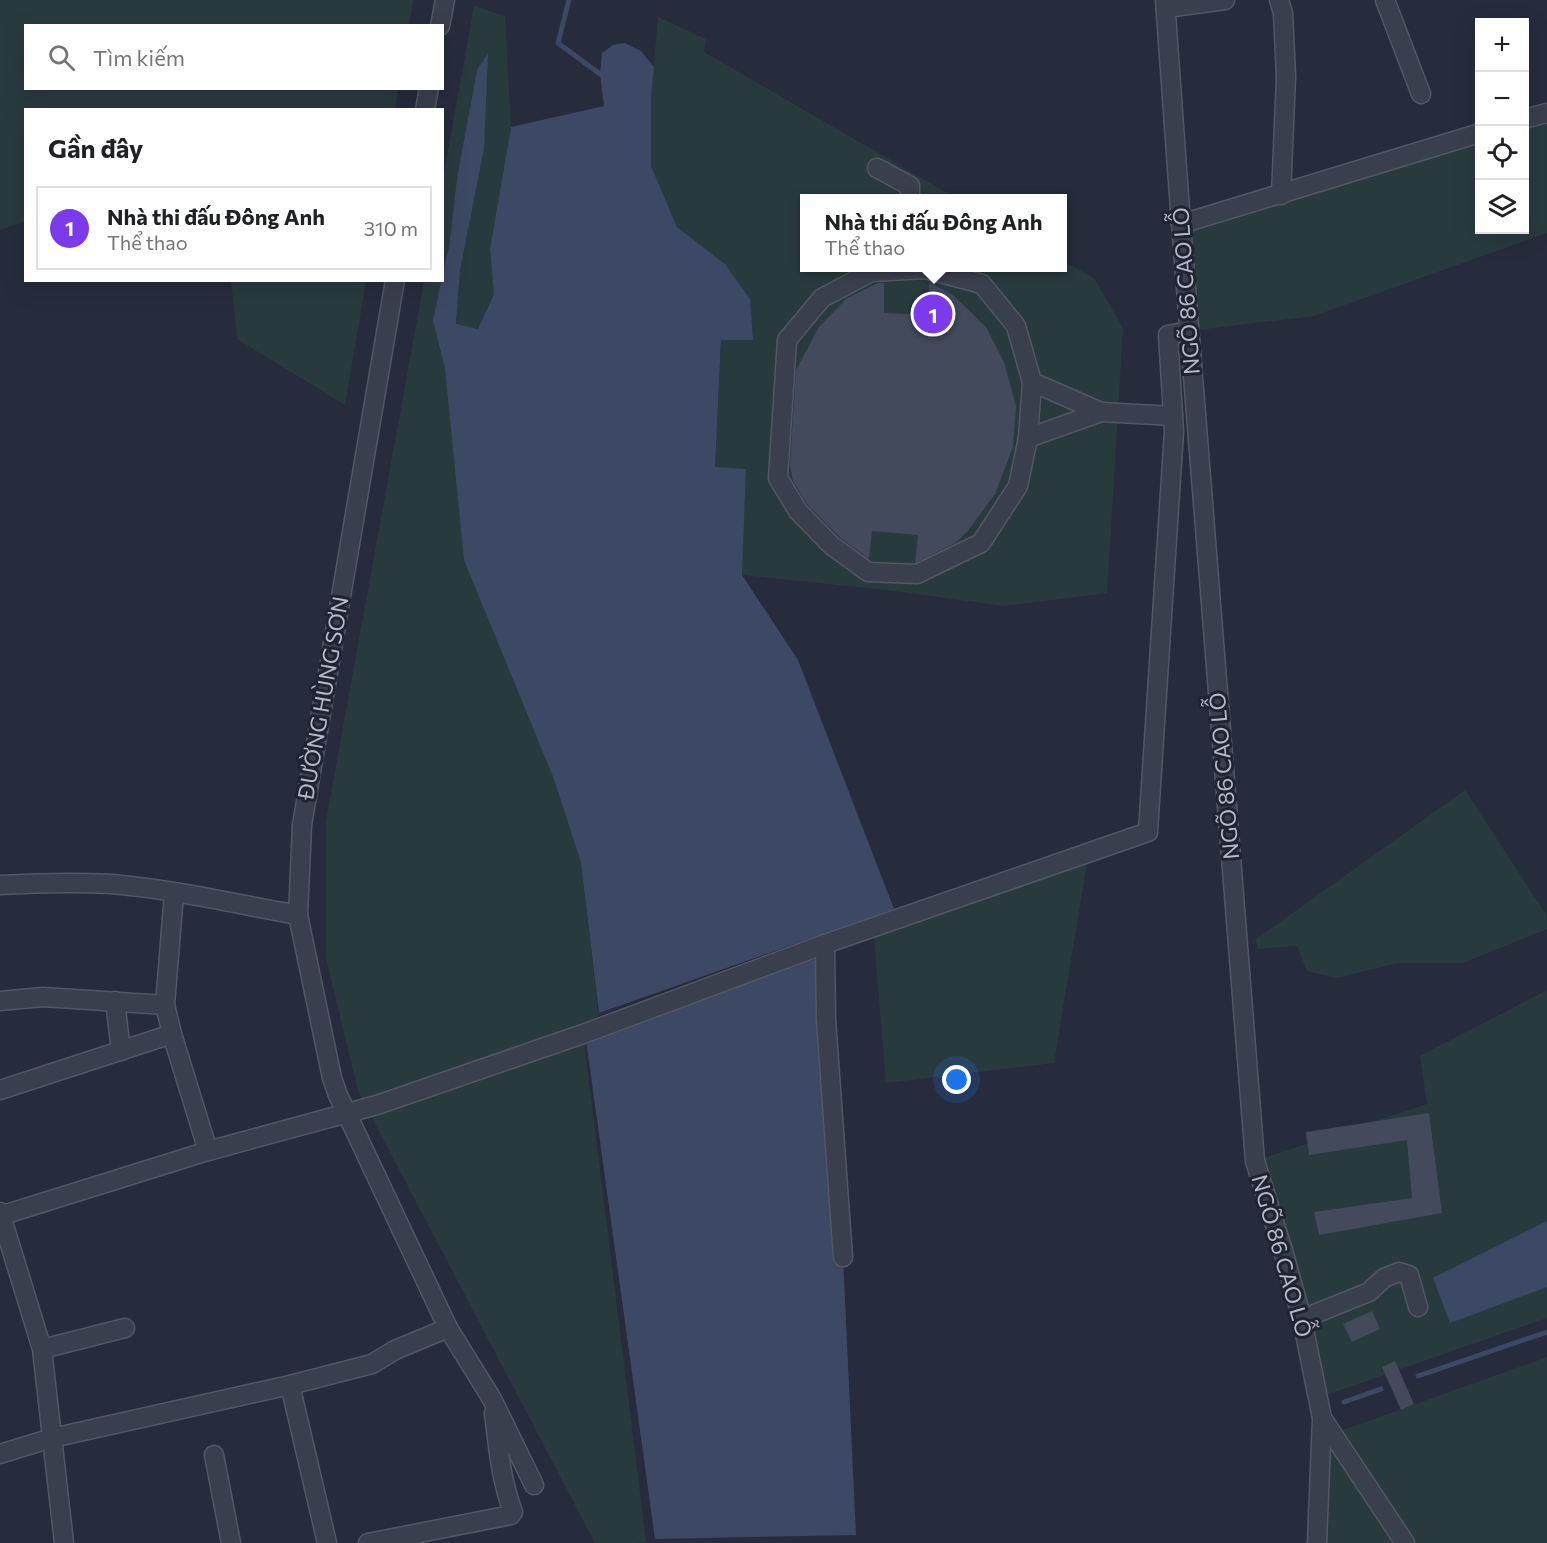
<!DOCTYPE html>
<html lang="vi">
<head>
<meta charset="utf-8">
<style>
	:root { --surface:#fff; --page:#f6f6f6; --text:#202124; --muted:#757577; --line:#e0e0e0; --accent:#7c3aed }
	body { margin:0; font-family:Commissioner,sans-serif; background:var(--page); color:var(--text) }
	.controls { position:absolute; right:18px; top:18px; display:grid; overflow:hidden; border-radius:0px; box-shadow:0 6px 24px #0002 }
	.controls button { width:54px; height:54px; display:grid; place-items:center; padding:0; border:0; border-bottom:2px solid var(--line); background:var(--surface); color:var(--text); font:30px sans-serif }
	.you { position:absolute; left:957px; top:1080px; width:21px; height:21px; margin:-15px; border:4px solid #fff; border-radius:50%; background:#1a73e8; box-shadow:0 0 0 9px #1a73e833 }
	.badge { display:grid; place-items:center; width:39px; height:39px; border-radius:50%; background:var(--accent); color:#fff; font-size:20px; font-weight:700 }
	.pin { position:absolute; translate:-50% -50%; border:3px solid #fff; box-shadow:0 2px 6px #0006 }
	.popup { position:absolute; left:800px; top:194px; width:267px; height:78px; box-sizing:border-box; display:grid; place-content:center; border-radius:0px; background:var(--surface); filter:drop-shadow(0 2px 4px #0005); font-size:20px; white-space:nowrap; color:var(--muted) }
	.popup b { font-size:22px; color:var(--text) }
	.popup::after { content:''; position:absolute; left:50%; top:100%; margin-left:-12px; border:12px solid transparent; border-top-color:var(--surface) }
	.list { margin:0; padding:0; list-style:none }
	h2 { display:flex; justify-content:space-between; align-items:center; height:78px; margin:0; padding:0 24px; font-size:26px }
	h2 small { font-size:20px; font-weight:400; color:var(--muted) }
	.list li { display:grid; grid-template-columns:39px 1fr auto; gap:18px; align-items:center; box-sizing:border-box; height:84px; margin:0 12px 12px; padding:0 12px; border:2px solid var(--line); border-radius:0px }
	.list b { display:block; font-size:22px; white-space:nowrap }
	.list p { margin:0; font-size:20px; white-space:nowrap; color:var(--muted) }
	.list em { font-size:20px; font-style:normal; color:var(--muted) }
	.icon { flex:none; width:33px; height:33px; fill:none; stroke:currentColor; stroke-width:2; stroke-linecap:round; stroke-linejoin:round }
	.map { position:relative; flex:none; width:1547px; height:1543px; overflow:hidden }
	.search { position:absolute; background:var(--surface); box-shadow:0 6px 24px #0002; left:24px; top:24px; width:420px; height:66px; display:flex; align-items:center; gap:15px; box-sizing:border-box; padding:0 21px; border-radius:0px; color:var(--muted); font-size:22px }
	.panel { position:absolute; background:var(--surface); box-shadow:0 6px 24px #0002; left:24px; top:108px; width:420px; height:174px; border-radius:0px }
	.map>svg:first-child { display:block }
	.green { fill:#293a3f }
	.water { fill:#3d4864 }
	.lines { fill:none; stroke-linecap:round; stroke-linejoin:round }
	.stream { stroke:#3d4864; stroke-width:5 }
	.building { fill:#424a5b }
	.minor-casing { stroke:#525765; stroke-width:21 }
	.minor { stroke:#3a3f4d; stroke-width:18 }
	.labels { text-anchor:middle; stroke-width:6; stroke-linejoin:round; paint-order:stroke }
	.street-label { font-size:22px; fill:#b6bac8; stroke:#1f2432 }
</style>
</head>
<body>
<div class="map">
<svg width="1547" height="1543" viewBox="0 0 1547 1543">
	<rect width="100%" height="100%" fill="#262c3c"/>
	<g class="green">
		<path d="M0,0H413L409,25L26,26V88L398,89L395,109L26,110L25,221L0,230Z"/>
		<path d="M474,6L505,16L511,127L490,249L494,294L478,329L456,325L460,270L487,54L477,70L457,178L449,247L443,271V178Z"/>
		<path d="M658,17L706,39L704,52L956,198H804V268H1062V260L1094,278L1123,328L1107,593L1004,606L895,591L742,575L746,470L715,467L725,264L677,227L651,166V97Z"/>
		<path d="M1547,114V233L1314,316L1189,331L1181,224L1479,135L1480,230H1524L1525,121Z"/>
		<path d="M231,281H366L345,405L237,339Z"/>
		<path d="M424,281H441L433,321L554,779L581,863L600,1028L583,1034L646,1541L638,1543H595L358,1091L326,958V821Z"/>
		<path d="M1465,790L1547,916V929L1463,963H1398L1337,978L1307,971L1297,946L1258,949L1256,939Z"/>
		<path d="M1089,852L1054,1063L886,1083L873,927Z"/>
		<path d="M1547,990V1318L1318,1398L1255,1161L1427,1104L1420,1056Z"/>
		<path d="M1547,1357V1543H1317L1321,1438Z"/>
	</g>
	<g class="water">
		<path d="M625,43L641,51L654,67L651,97V166L677,227L725,264L750,299L753,340H721L715,467L746,469L742,575L798,660L894,909L599,1013L581,863L554,779L464,560L445,368L433,321L441,281L442,280L443,271L449,247L457,178L477,70L488,53L484,148L460,270L456,324L478,329L494,294L490,249L511,127L604,106L600,74L602,53L613,45Z"/>
		<path d="M815,959L843,1257L856,1535L655,1539L586,1040Z"/>
		<path d="M1547,1221V1287L1450,1323L1433,1278Z"/>
	</g>
	<g class="lines">
		<g class="stream">
			<path d="M569,0L558,43L600,74"/>
			<path d="M1418,1376L1547,1332"/>
			<path d="M1344,1402L1381,1389"/>
		</g>
	</g>
	<g class="building">
		<path d="M929,282L953,295L986,327L1004,362L1016,406L1013,447L995,494L967,532L955,543L915,563L918,535L872,531L869,559L838,536L807,504L793,481L790,466L796,370L819,327L846,299L878,283H884V313L928,315Z"/>
		<path d="M1429,1113L1442,1213L1319,1235L1314,1212L1412,1198L1407,1140L1309,1155L1306,1132Z"/>
		<path d="M1372,1311L1380,1329L1352,1342L1343,1324Z"/>
		<path d="M1395,1361L1414,1404L1401,1410L1382,1367Z"/>
	</g>
	<g class="lines">
		<g class="minor-casing">
			<g id="minor">
				<path d="M1165,0L1181,224L1255,1161L1284,1254L1302,1319L1322,1418L1317,1543"/>
				<path d="M1279,0L1283,13L1286,77L1281,195"/>
				<path d="M1385,0L1421,94"/>
				<path d="M1166,8L1225,0"/>
				<path d="M440,26L445,0"/>
				<path d="M425,110L429,88"/>
				<path d="M1524,119L1547,113"/>
				<path d="M877,168L910,186V198"/>
				<path d="M1181,224L1480,133"/>
				<path d="M395,280L302,825L298,915L332,1078L338,1095L448,1328L492,1399L534,1485"/>
				<path d="M1101,412L1028,438L1018,486L981,543L917,574L868,572L831,545L798,511L778,478L787,340L822,298L871,272L925,269L982,284L1016,326L1032,382L1101,412L1173,416"/>
				<path d="M1028,438L1032,382"/>
				<path d="M0,885C37,883 74,882 111,884C173,889 236,904 298,915"/>
				<path d="M174,893L165,1005L172,1034L208,1151"/>
				<path d="M825,944L826,1019L843,1257"/>
				<path d="M0,1001L43,997L165,1005"/>
				<path d="M115,1001L121,1051"/>
				<path d="M0,1090L172,1034"/>
				<path d="M0,1212L42,1349L64,1543"/>
				<path d="M0,1216L208,1151L377,1105L583,1034L825,944L1148,832L1174,431L1168,335L1189,331"/>
				<path d="M1302,1319L1369,1292L1384,1278L1399,1272L1409,1275L1418,1307"/>
				<path d="M42,1349L125,1328"/>
				<path d="M290,1385L327,1543"/>
				<path d="M1322,1418L1405,1543"/>
				<path d="M0,1454L52,1438L290,1385L372,1364L395,1350L448,1328"/>
				<path d="M214,1455L231,1543"/>
				<path d="M368,1543L511,1515L513,1512C501,1480 498,1447 494,1413"/>
			</g>
		</g>
		<use href="#minor" class="minor"/>
	</g>
	<g class="labels">
		<g class="street-label">
			<text transform="translate(1186 291) rotate(-94)" y="8">NGÕ 86 CAO LỖ</text>
			<text transform="translate(323 698) rotate(-80)" y="8">ĐƯỜNG HÙNG SƠN</text>
			<text transform="translate(1224 776) rotate(-95)" y="8">NGÕ 86 CAO LỖ</text>
			<text transform="translate(1282 1256) rotate(74)" y="8">NGÕ 86 CAO LỖ</text>
		</g>
	</g>
</svg>
<div class="controls">
<button>+</button>
<button>−</button>
<button><svg class="icon" aria-label="locate" viewBox="0 0 24 24"><circle cx="12" cy="12" r="6"/><path d="M12 2v4M12 18v4M2 12h4M18 12h4"/></svg></button>
<button><svg class="icon" aria-label="layers" viewBox="0 0 24 24"><path d="M12 4l9 5-9 5-9-5zM3 14l9 5 9-5"/></svg></button>
</div>
<div class="you"></div>
<div class="pin badge" style="left:933px;top:314px">1</div>
<div class="popup"><b>Nhà thi đấu Đông Anh</b>Thể thao</div>
<div class="search"><svg class="icon" aria-label="search" viewBox="0 0 24 24"><circle cx="10" cy="10" r="6"/><path d="M15 15l6 6"/></svg>Tìm kiếm</div>
<section class="panel">
<h2>Gần đây<small></small></h2>
<ul class="list">
<li><span class="badge">1</span><div><b>Nhà thi đấu Đông Anh</b><p>Thể thao</p></div><em>310 m</em></li>
</ul>
</section>
</div>
</body>
</html>
